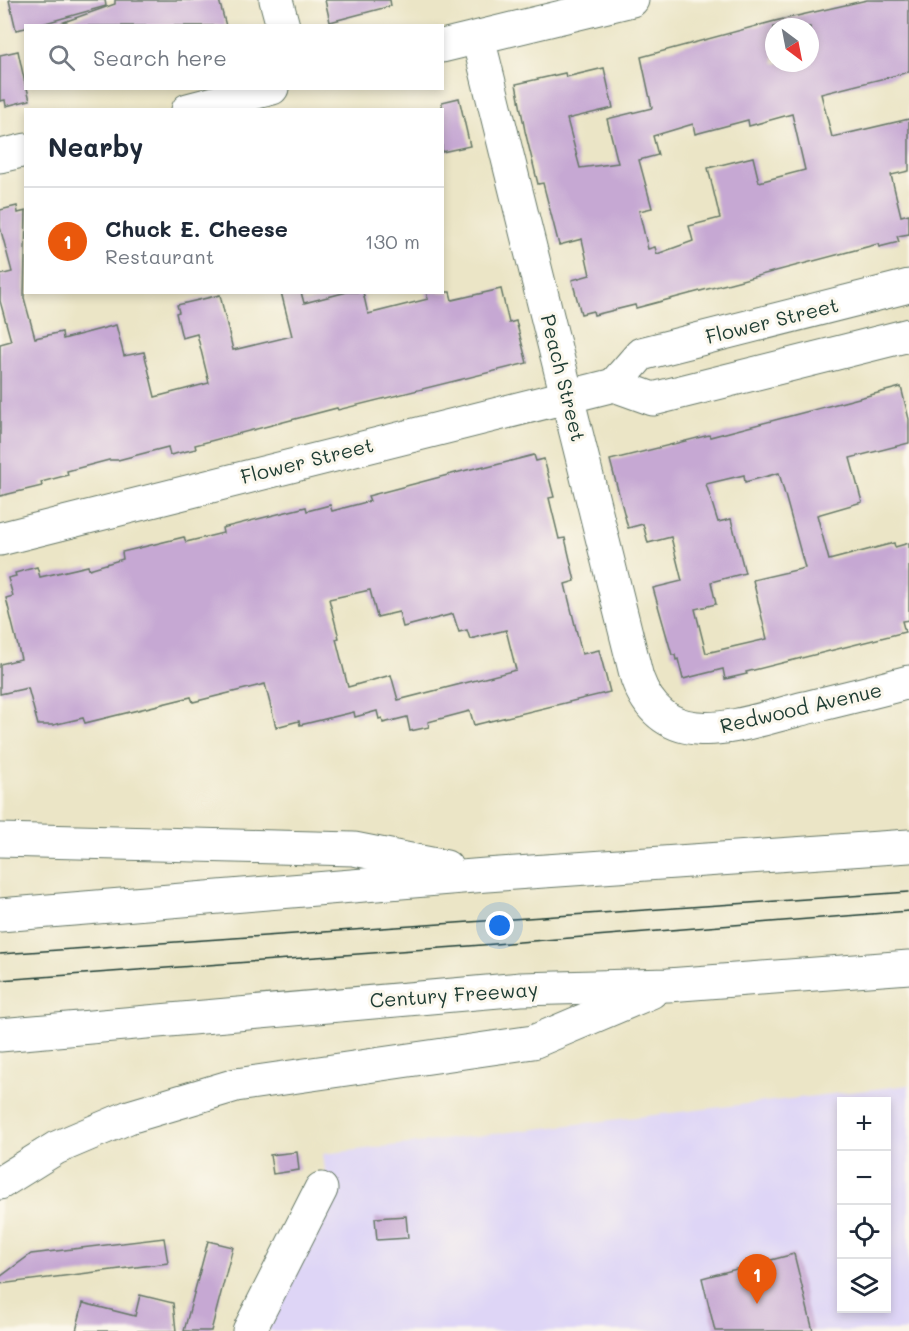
<!DOCTYPE html>
<html lang="en">
<head>
<meta charset="utf-8">
<style>
	:root { --surface:#fff; --page:#f6f6f7; --text:#1f2937; --muted:#747a83; --line:#e0e1e3; --accent:#ea580c }
	body { margin:0; font-family:Mali,sans-serif; background:var(--page); color:var(--text) }
	.controls { position:absolute; right:18px; bottom:18px; display:grid; overflow:hidden; border-radius:0px; box-shadow:0 3px 9px #0003 }
	.controls button { width:54px; height:54px; display:grid; place-items:center; padding:0; border:0; border-bottom:2px solid var(--line); background:var(--surface); color:var(--text); font:30px sans-serif }
	.compass { position:absolute; left:765px; top:18px; width:54px; height:54px; border-radius:50%; background:var(--surface); box-shadow:0 3px 9px #0003; rotate:148deg }
	.you { position:absolute; left:500px; top:926px; width:21px; height:21px; margin:-15px; border:4px solid #fff; border-radius:50%; background:#1a73e8; box-shadow:0 0 0 9px #1a73e833 }
	.badge { display:grid; place-items:center; width:39px; height:39px; border-radius:50%; background:var(--accent); color:#fff; font-size:20px; font-weight:700 }
	.pin { position:absolute; translate:-50% -50px; filter:drop-shadow(0 2px 3px #0008) }
	.pin::after { content:''; position:absolute; top:32px; width:21px; height:18px; background:inherit; clip-path:polygon(0 0,100% 0,50% 100%) }
	.list { margin:0; padding:0; list-style:none }
	h2 { display:flex; justify-content:space-between; align-items:center; height:78px; margin:0; padding:0 24px; font-size:26px }
	h2 small { font-size:20px; font-weight:400; color:var(--muted) }
	.list li { display:grid; grid-template-columns:39px 1fr auto; gap:18px; align-items:center; box-sizing:border-box; height:108px; padding:0 24px; border-top:2px solid var(--line) }
	.list b { display:block; font-size:22px; white-space:nowrap }
	.list p { margin:0; font-size:20px; white-space:nowrap; color:var(--muted) }
	.list em { font-size:20px; font-style:normal; color:var(--muted) }
	.icon { flex:none; width:33px; height:33px; fill:none; stroke:currentColor; stroke-width:2; stroke-linecap:round; stroke-linejoin:round }
	.map { position:relative; flex:none; width:909px; height:1331px; overflow:hidden }
	.search { position:absolute; background:var(--surface); box-shadow:0 3px 9px #0003; left:24px; top:24px; width:420px; height:66px; display:flex; align-items:center; gap:15px; box-sizing:border-box; padding:0 21px; border-radius:0px; color:var(--muted); font-size:22px }
	.panel { position:absolute; background:var(--surface); box-shadow:0 3px 9px #0003; left:24px; top:108px; width:420px; height:186px; border-radius:0px }
	.map>svg:first-child { display:block }
	.built { fill:#ded5f6; fill-rule:evenodd }
	.building { fill:#c6a8d3; fill-rule:evenodd }
	.lines { fill:none; stroke-linecap:round; stroke-linejoin:round }
	.minor-casing { stroke:#667867; stroke-width:35 }
	.highway-casing { stroke:#667867; stroke-width:35 }
	.minor { stroke:#fff; stroke-width:33 }
	.highway { stroke:#fff; stroke-width:33 }
	.tram { stroke:#1f3d34; stroke-width:1.5 }
	.labels { text-anchor:middle; stroke-width:6; stroke-linejoin:round; paint-order:stroke }
	.street-label { font-size:20px; fill:#1f3d34; stroke:#fbf7ec }
</style>
</head>
<body>
<div class="map">
<svg width="909" height="1331" viewBox="0 0 909 1331">
	<rect width="100%" height="100%" fill="#fbf7ec"/>
	<filter id="ink" filterUnits="userSpaceOnUse"><feTurbulence type="fractalNoise" baseFrequency=".0167" numOctaves="2"/><feDisplacementMap in="SourceGraphic" scale="12" xChannelSelector="R" yChannelSelector="G"/><feConvolveMatrix kernelMatrix="1 2 1 2 8 2 1 2 1" color-interpolation-filters="sRGB"/></filter>
	<filter id="wash" filterUnits="userSpaceOnUse"><feTurbulence type="fractalNoise" baseFrequency=".008" numOctaves="4" result="noise"/><feDisplacementMap in="SourceGraphic" scale="24" xChannelSelector="R" yChannelSelector="G"/><feGaussianBlur stdDeviation="1.35" result="paint"/><feColorMatrix in="noise" values="0 0 0 0 0 0 0 0 0 0 0 0 0 0 0 0 0 1.4 0 .05"/><feComposite in="paint" operator="in"/></filter>
	<g filter="url(#wash)">
		<rect width="100%" height="100%" fill="#ebe5c6"/>
		<path class="built" d="M909,1085V1331H267L329,1204L323,1154ZM842,1102H886V1308H842Z"/>
		<g id="blocks">
			<g class="building">
				<path d="M9,0H105L106,6L35,26H26V28L16,30Z"/>
				<path d="M115,0H219L226,26H62L61,23L115,4Z"/>
				<path d="M325,0H390L391,6L330,22Z"/>
				<path d="M867,0H909V72L821,94L832,137L909,119V171L891,175L901,216L909,214V234L897,236L899,242L879,247L878,244L636,308L635,305L594,315L593,311L581,314L572,280L590,275L582,239L559,245L543,183L538,184L525,131L516,84L565,73L566,77L604,68L613,108L567,119L580,168L618,163L607,119L652,108L641,57L775,21ZM774,27H810V63H774ZM792,114L805,170L759,182L753,157L708,168L720,218L689,226L693,241L657,254L655,247L648,249L639,211L652,208L639,160L658,155L653,136L693,124L695,134L748,120L749,126Z"/>
				<path d="M18,51L26,88H27L30,100L6,106L5,100L0,101V55Z"/>
				<path d="M459,98L470,146L442,152V102Z"/>
				<path d="M17,206L18,213L26,211L24,298L35,338L62,332L63,339L116,325L124,356L144,352L155,397L209,383L197,334L182,338L176,313L179,312L177,305L220,295L233,350L292,336L281,292H301L304,303L347,292H363L368,314L428,299L426,292H450L452,300L501,289L509,323L516,321L527,363L338,410L337,408L195,445L196,449L170,455L168,447L118,460H109L67,471L68,475L41,482L42,486L0,496V344L11,341L0,301V275L12,272L0,227V210Z"/>
				<path d="M901,387L909,419V443L850,458L862,502L817,515L829,560L894,543L895,547L909,543V620L902,621L905,632L746,672L747,674L725,679L723,669L683,679L678,659L676,660L675,655H672L653,588L682,581L671,537L648,543L643,524L628,528L610,460L709,435L710,437ZM779,473L805,568L753,580L767,639L706,653L695,609L716,604L711,582L745,573L731,519L718,522L706,484L744,475L745,482Z"/>
				<path d="M534,455L536,461L544,459L554,497L549,498L559,539L565,538L575,581L565,584L582,654L599,650L610,692L474,725L470,711L428,722L429,727L410,731L407,717L383,723L382,718L379,719L377,711L355,717L354,712L300,725L299,721L276,727L265,684L193,702L191,697L85,723L83,718L53,725H38L28,688L0,694V664L21,659L6,598L13,596L8,578L16,576L15,573L37,567L40,577L88,566L89,569L123,559L122,552L139,548L184,537L186,542L223,533L222,528L306,507L307,511L330,505L332,511L370,501L368,496L463,471L484,466V468ZM370,590L377,617L399,612L403,627L453,614L459,632L467,630L470,639L506,630L516,670L398,700L391,675L348,687L336,639L339,638L329,599Z"/>
				<path d="M297,1152L299,1170L273,1174L270,1155Z"/>
				<path d="M406,1216L408,1238L377,1240L375,1218Z"/>
				<path d="M164,1238L168,1263L0,1284V1277L31,1254Z"/>
				<path d="M208,1241L233,1247L211,1331H184Z"/>
				<path d="M794,1254L813,1331H715L702,1278Z"/>
				<path d="M140,1295L173,1303L176,1331H76L83,1303L135,1316Z"/>
			</g>
		</g>
	</g>
	<g filter="url(#ink)">
		<use href="#blocks" fill-opacity="0" stroke="#667867" stroke-width="1.5"/>
		<g class="lines">
			<g class="minor-casing">
				<g id="minor">
					<path d="M276,0L283,26"/>
					<path d="M478,38L637,678C665,755 738,725 797,710C834,701 872,692 909,682"/>
					<path d="M442,46L632,0"/>
					<path d="M188,110L272,88"/>
					<path d="M0,156L26,150"/>
					<path d="M614,385L641,354L909,286"/>
					<path d="M0,539L614,385L653,399L909,335"/>
					<path d="M249,1331L321,1189"/>
				</g>
			</g>
			<g class="highway-casing">
				<g id="highway">
					<path d="M0,840L354,849L446,867"/>
					<path d="M0,915L486,875L909,846"/>
					<path d="M0,1035L521,989L668,985L909,967"/>
					<path d="M0,1183L56,1148L129,1117L236,1085L533,1042L651,992"/>
				</g>
			</g>
			<use href="#minor" class="minor"/>
			<use href="#highway" class="highway"/>
			<g class="tram">
				<path d="M0,954L909,892"/>
				<path d="M0,980L469,946L909,911"/>
			</g>
		</g>
	</g>
	<g class="labels">
		<g class="street-label">
			<text transform="translate(772 321) rotate(-14)" y="7">Flower Street</text>
			<text transform="translate(563 378) rotate(76)" y="7">Peach Street</text>
			<text transform="translate(307 461) rotate(-14)" y="7">Flower Street</text>
			<text transform="translate(801 708) rotate(-13)" y="7">Redwood Avenue</text>
			<text transform="translate(454 995) rotate(-4)" y="7">Century Freeway</text>
		</g>
	</g>
</svg>
<div class="controls">
<button>+</button>
<button>−</button>
<button><svg class="icon" aria-label="locate" viewBox="0 0 24 24"><circle cx="12" cy="12" r="6"/><path d="M12 2v4M12 18v4M2 12h4M18 12h4"/></svg></button>
<button><svg class="icon" aria-label="layers" viewBox="0 0 24 24"><path d="M12 4l9 5-9 5-9-5zM3 14l9 5 9-5"/></svg></button>
</div>
<svg class="compass" viewBox="-18 -18 36 36"><path d="M0-13l5 13h-10z" fill="#e53935"/><path d="M0 13l5-13h-10z" fill="#747a83"/></svg>
<div class="you"></div>
<div class="pin badge" style="left:757px;top:1304px">1</div>
<div class="search"><svg class="icon" aria-label="search" viewBox="0 0 24 24"><circle cx="10" cy="10" r="6"/><path d="M15 15l6 6"/></svg>Search here</div>
<section class="panel">
<h2>Nearby<small></small></h2>
<ul class="list">
<li><span class="badge">1</span><div><b>Chuck E. Cheese</b><p>Restaurant</p></div><em>130 m</em></li>
</ul>
</section>
</div>
</body>
</html>
